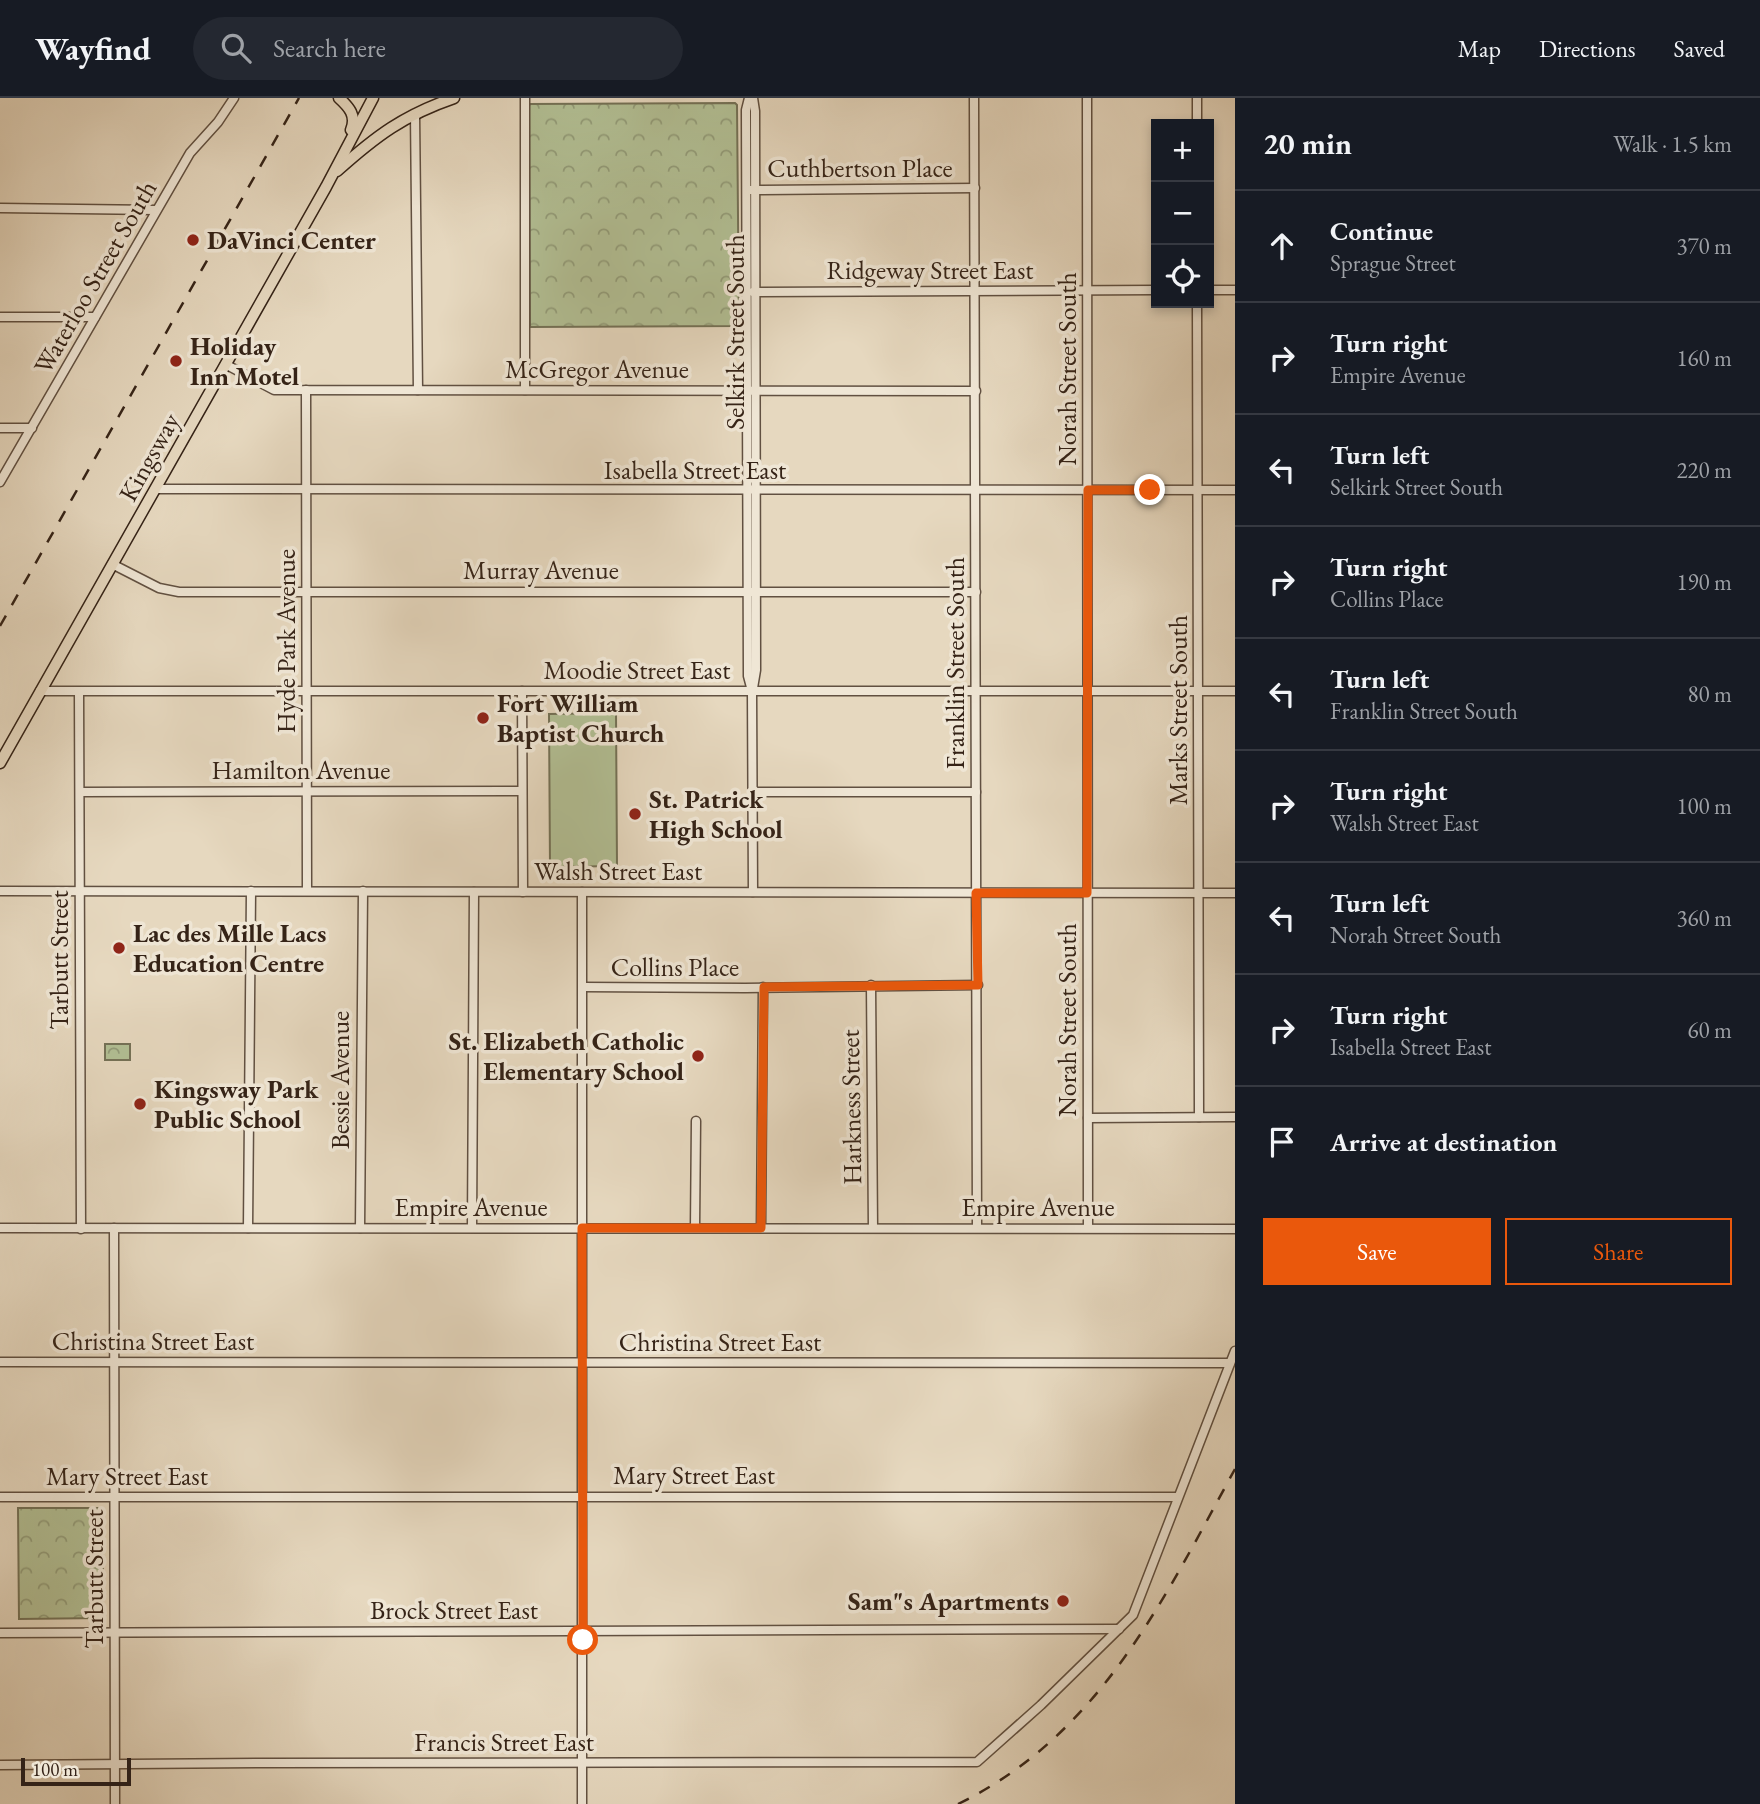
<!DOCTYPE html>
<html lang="en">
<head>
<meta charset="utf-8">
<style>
	:root { --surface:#171b24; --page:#242831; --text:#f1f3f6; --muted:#9ea1a6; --line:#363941; --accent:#ea580c }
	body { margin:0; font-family:"EB Garamond",serif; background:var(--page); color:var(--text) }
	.controls { position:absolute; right:21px; top:21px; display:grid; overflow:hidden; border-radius:0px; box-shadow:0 4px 10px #0003 }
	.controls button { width:63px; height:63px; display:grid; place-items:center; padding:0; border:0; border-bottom:2px solid var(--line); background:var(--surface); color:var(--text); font:35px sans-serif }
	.scale { position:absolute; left:21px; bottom:18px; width:110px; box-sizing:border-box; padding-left:7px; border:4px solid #352317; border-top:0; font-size:19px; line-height:24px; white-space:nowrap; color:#352317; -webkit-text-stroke:5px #efe6d5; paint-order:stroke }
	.stop { position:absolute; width:21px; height:21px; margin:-16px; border:5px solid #ea580c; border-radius:50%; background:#fff }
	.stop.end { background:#ea580c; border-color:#fff; box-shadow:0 2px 7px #0008 }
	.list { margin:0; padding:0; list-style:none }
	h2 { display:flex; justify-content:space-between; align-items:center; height:91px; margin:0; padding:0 28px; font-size:30px }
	h2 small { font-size:23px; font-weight:400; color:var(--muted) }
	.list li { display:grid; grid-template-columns:46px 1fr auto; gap:21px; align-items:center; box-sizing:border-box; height:112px; padding:0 28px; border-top:2px solid var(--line) }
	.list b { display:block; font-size:26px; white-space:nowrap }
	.list p { margin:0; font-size:23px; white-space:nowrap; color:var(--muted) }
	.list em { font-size:23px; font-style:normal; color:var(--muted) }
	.actions { display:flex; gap:14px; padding:21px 28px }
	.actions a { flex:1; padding:16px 0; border:2px solid var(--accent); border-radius:0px; text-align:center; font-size:24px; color:var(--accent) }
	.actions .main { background:var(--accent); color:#fff }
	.icon { flex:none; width:38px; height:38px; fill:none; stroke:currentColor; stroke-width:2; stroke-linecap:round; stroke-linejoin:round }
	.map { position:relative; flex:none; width:1235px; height:1706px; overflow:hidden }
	header { display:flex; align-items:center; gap:42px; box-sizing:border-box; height:98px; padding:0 35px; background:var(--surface); border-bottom:2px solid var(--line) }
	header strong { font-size:33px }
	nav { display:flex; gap:38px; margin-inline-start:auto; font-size:24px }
	.search { width:490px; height:63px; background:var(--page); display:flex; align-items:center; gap:18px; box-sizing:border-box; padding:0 24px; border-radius:38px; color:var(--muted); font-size:26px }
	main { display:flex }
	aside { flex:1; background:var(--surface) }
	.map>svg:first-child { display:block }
	.park { fill:url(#park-crowns); stroke:#747156; stroke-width:2 }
	.pitch { fill:#b2bf94; stroke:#747156; stroke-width:2 }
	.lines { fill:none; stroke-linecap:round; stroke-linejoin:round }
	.minor-casing { stroke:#615041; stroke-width:11 }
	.major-casing { stroke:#352317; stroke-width:13 }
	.minor { stroke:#efe6d5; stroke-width:8 }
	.major { stroke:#e6d8bf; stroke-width:10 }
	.rail { stroke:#352317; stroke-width:2.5; stroke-dasharray:12 12; stroke-linecap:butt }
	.route { stroke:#ea580c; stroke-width:9 }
	.poi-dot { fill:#8f2418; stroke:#efe6d5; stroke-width:2.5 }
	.labels { text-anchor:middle; stroke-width:7; stroke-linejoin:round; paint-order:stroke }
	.street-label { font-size:26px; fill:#352317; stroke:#efe6d5 }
	.poi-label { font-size:26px; font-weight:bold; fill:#352317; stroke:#efe6d5; text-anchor:start }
</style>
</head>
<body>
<header>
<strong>Wayfind</strong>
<div class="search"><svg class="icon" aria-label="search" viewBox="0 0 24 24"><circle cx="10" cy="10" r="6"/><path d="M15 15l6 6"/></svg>Search here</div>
<nav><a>Map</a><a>Directions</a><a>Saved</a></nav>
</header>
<main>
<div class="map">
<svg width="1235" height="1706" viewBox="0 0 1235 1706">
	<defs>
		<pattern id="park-crowns" width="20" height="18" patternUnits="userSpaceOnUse" patternTransform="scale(1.75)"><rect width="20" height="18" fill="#b2bf94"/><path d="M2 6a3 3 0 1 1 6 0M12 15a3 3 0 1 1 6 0" fill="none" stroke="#929b78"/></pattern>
	</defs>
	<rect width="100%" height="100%" fill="#e6d8bf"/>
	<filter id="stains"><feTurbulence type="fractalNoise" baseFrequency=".00286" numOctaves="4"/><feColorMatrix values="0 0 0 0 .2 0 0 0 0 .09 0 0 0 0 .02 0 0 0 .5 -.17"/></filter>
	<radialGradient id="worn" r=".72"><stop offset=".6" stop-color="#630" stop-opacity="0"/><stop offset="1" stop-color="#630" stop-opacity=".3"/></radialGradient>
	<g class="park">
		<path d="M735,5L737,7L739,228L530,229L529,6Z"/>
		<rect x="105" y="946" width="25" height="16"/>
		<path d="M18,1410H103V1520L19,1521Z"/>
	</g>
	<path class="pitch" d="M616,615L617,768L550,769L549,616Z"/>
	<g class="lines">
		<g class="minor-casing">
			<g id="minor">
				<path d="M525,0V292"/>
				<path d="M749,0L746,12L748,578L752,593L753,794"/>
				<path d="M753,0L755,13L756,572L753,590"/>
				<path d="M974,0L977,1130"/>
				<path d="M1087,0L1088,1130"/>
				<path d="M415,16L418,292"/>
				<path d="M1197,26V0"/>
				<path d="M750,92L975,90"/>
				<path d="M0,110L156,112"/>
				<path d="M1209,192H1235"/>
				<path d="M753,194L1156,192"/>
				<path d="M1197,205L1199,1019"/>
				<path d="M0,219H95"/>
				<path d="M225,266L274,292L976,293"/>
				<path d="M306,292L307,793"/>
				<path d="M0,330H32"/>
				<path d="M0,384L190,55L218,24L234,0"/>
				<path d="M155,391L1235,392"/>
				<path d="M112,466L159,490L179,494H976"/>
				<path d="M40,593H1235"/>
				<path d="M522,593L523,794"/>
				<path d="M79,594L81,1131"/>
				<path d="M81,694L522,693"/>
				<path d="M753,694H976"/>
				<path d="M0,793L1235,795"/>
				<path d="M582,794V1706"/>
				<path d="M871,887L873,1130"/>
				<path d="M583,889L745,890L978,887"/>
				<path d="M1088,1020L1235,1019"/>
				<path d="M0,1130L1235,1131"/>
				<path d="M114,1130L115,1706"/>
				<path d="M248,1130L251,793"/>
				<path d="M360,1130L363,793"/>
				<path d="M472,1130L474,794"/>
				<path d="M695,1130L696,1023"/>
				<path d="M761,1130L763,889"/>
				<path d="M0,1264L1230,1265"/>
				<path d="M0,1399H1177"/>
				<path d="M0,1535L1119,1531"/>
				<path d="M0,1667L260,1665L977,1664L1041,1607L1133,1517L1235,1253"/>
			</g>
		</g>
		<g class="major-casing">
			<g id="major">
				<path d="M339,0C349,9 357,18 351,32"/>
				<path d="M337,73C376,38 404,17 454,0"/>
				<path d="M0,665L326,89L373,0"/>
			</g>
		</g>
		<use href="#minor" class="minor"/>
		<use href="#major" class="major"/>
		<g class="rail">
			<path d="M0,528L299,0"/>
			<path d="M958,1706C1100,1637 1163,1502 1235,1371"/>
		</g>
	</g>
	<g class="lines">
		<path class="route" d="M583,1542L582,1130H761L764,889L978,887L976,795H1087L1088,392H1150"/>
	</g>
	<g class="poi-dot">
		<circle cx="193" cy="142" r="7"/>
		<circle cx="176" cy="263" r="7"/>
		<circle cx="483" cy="620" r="7"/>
		<circle cx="635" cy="716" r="7"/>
		<circle cx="119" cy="850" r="7"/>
		<circle cx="698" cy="958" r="7"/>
		<circle cx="140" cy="1006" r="7"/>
		<circle cx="1063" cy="1503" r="7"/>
	</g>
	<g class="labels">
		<g class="street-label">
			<text x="860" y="79">Cuthbertson Place</text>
			<text x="930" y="181">Ridgeway Street East</text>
			<text transform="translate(95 179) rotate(-60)" y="9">Waterloo Street South</text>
			<text transform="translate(735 234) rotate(-90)" y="9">Selkirk Street South</text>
			<text x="597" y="280">McGregor Avenue</text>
			<text transform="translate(1067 271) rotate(-90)" y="9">Norah Street South</text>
			<text transform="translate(149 359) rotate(-61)" y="9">Kingsway</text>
			<text x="695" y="381">Isabella Street East</text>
			<text x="541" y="481">Murray Avenue</text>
			<text transform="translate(286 543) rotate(-90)" y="9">Hyde Park Avenue</text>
			<text transform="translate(955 565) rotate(-90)" y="9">Franklin Street South</text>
			<text x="637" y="581">Moodie Street East</text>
			<text transform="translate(1178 612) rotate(-90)" y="9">Marks Street South</text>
			<text x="301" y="681">Hamilton Avenue</text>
			<text x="618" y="782">Walsh Street East</text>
			<text transform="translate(59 862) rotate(-90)" y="9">Tarbutt Street</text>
			<text x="675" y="878">Collins Place</text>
			<text transform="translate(1067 922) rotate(-90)" y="9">Norah Street South</text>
			<text transform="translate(340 982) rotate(-90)" y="9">Bessie Avenue</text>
			<text transform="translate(851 1009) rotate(-91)" y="9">Harkness Street</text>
			<text x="471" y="1118">Empire Avenue</text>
			<text x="1038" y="1118">Empire Avenue</text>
			<text x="153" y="1252">Christina Street East</text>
			<text x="720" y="1253">Christina Street East</text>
			<text x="694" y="1386">Mary Street East</text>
			<text x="127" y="1387">Mary Street East</text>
			<text transform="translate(94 1481) rotate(-90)" y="9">Tarbutt Street</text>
			<text x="454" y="1521">Brock Street East</text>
			<text x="504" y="1653">Francis Street East</text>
		</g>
		<g class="poi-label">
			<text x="207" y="151">DaVinci Center</text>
			<text x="190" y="257">Holiday<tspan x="190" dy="30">Inn Motel</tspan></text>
			<text x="497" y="614">Fort William<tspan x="497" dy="30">Baptist Church</tspan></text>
			<text x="649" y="710">St. Patrick<tspan x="649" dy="30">High School</tspan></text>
			<text x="133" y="844">Lac des Mille Lacs<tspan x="133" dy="30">Education Centre</tspan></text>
			<text x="684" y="952" text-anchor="end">St. Elizabeth Catholic<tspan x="684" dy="30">Elementary School</tspan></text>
			<text x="154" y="1000">Kingsway Park<tspan x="154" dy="30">Public School</tspan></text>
			<text x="1049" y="1512" text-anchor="end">Sam"s Apartments</text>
		</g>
	</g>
	<rect width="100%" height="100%" filter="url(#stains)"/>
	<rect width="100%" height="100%" fill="url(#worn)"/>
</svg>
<div class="controls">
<button>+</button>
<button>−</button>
<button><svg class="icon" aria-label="locate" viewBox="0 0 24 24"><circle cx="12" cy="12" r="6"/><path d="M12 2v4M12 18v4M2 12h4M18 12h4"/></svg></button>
</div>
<div class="scale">100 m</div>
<div class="stop" style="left:583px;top:1542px"></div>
<div class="stop end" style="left:1150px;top:392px"></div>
</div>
<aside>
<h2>20 min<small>Walk · 1.5 km</small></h2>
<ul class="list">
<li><svg class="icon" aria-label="ahead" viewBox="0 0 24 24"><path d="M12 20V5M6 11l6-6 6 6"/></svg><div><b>Continue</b><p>Sprague Street</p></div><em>370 m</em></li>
<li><svg class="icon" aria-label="right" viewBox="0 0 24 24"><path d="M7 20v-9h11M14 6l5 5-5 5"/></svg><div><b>Turn right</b><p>Empire Avenue</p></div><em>160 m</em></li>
<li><svg class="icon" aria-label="left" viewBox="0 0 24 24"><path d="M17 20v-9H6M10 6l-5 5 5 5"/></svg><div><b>Turn left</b><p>Selkirk Street South</p></div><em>220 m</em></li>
<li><svg class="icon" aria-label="right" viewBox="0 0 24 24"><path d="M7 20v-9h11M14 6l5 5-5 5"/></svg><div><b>Turn right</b><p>Collins Place</p></div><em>190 m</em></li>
<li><svg class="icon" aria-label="left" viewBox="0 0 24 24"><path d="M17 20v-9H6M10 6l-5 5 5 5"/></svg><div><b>Turn left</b><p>Franklin Street South</p></div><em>80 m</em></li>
<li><svg class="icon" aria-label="right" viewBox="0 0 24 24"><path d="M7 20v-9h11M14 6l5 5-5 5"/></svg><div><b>Turn right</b><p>Walsh Street East</p></div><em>100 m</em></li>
<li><svg class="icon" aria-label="left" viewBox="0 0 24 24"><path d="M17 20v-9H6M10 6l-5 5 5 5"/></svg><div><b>Turn left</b><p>Norah Street South</p></div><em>360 m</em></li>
<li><svg class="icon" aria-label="right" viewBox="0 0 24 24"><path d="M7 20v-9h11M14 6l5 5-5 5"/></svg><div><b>Turn right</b><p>Isabella Street East</p></div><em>60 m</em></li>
<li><svg class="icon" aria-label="arrive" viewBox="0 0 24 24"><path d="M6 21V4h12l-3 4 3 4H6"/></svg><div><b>Arrive at destination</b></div></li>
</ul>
<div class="actions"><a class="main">Save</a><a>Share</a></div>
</aside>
</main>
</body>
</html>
